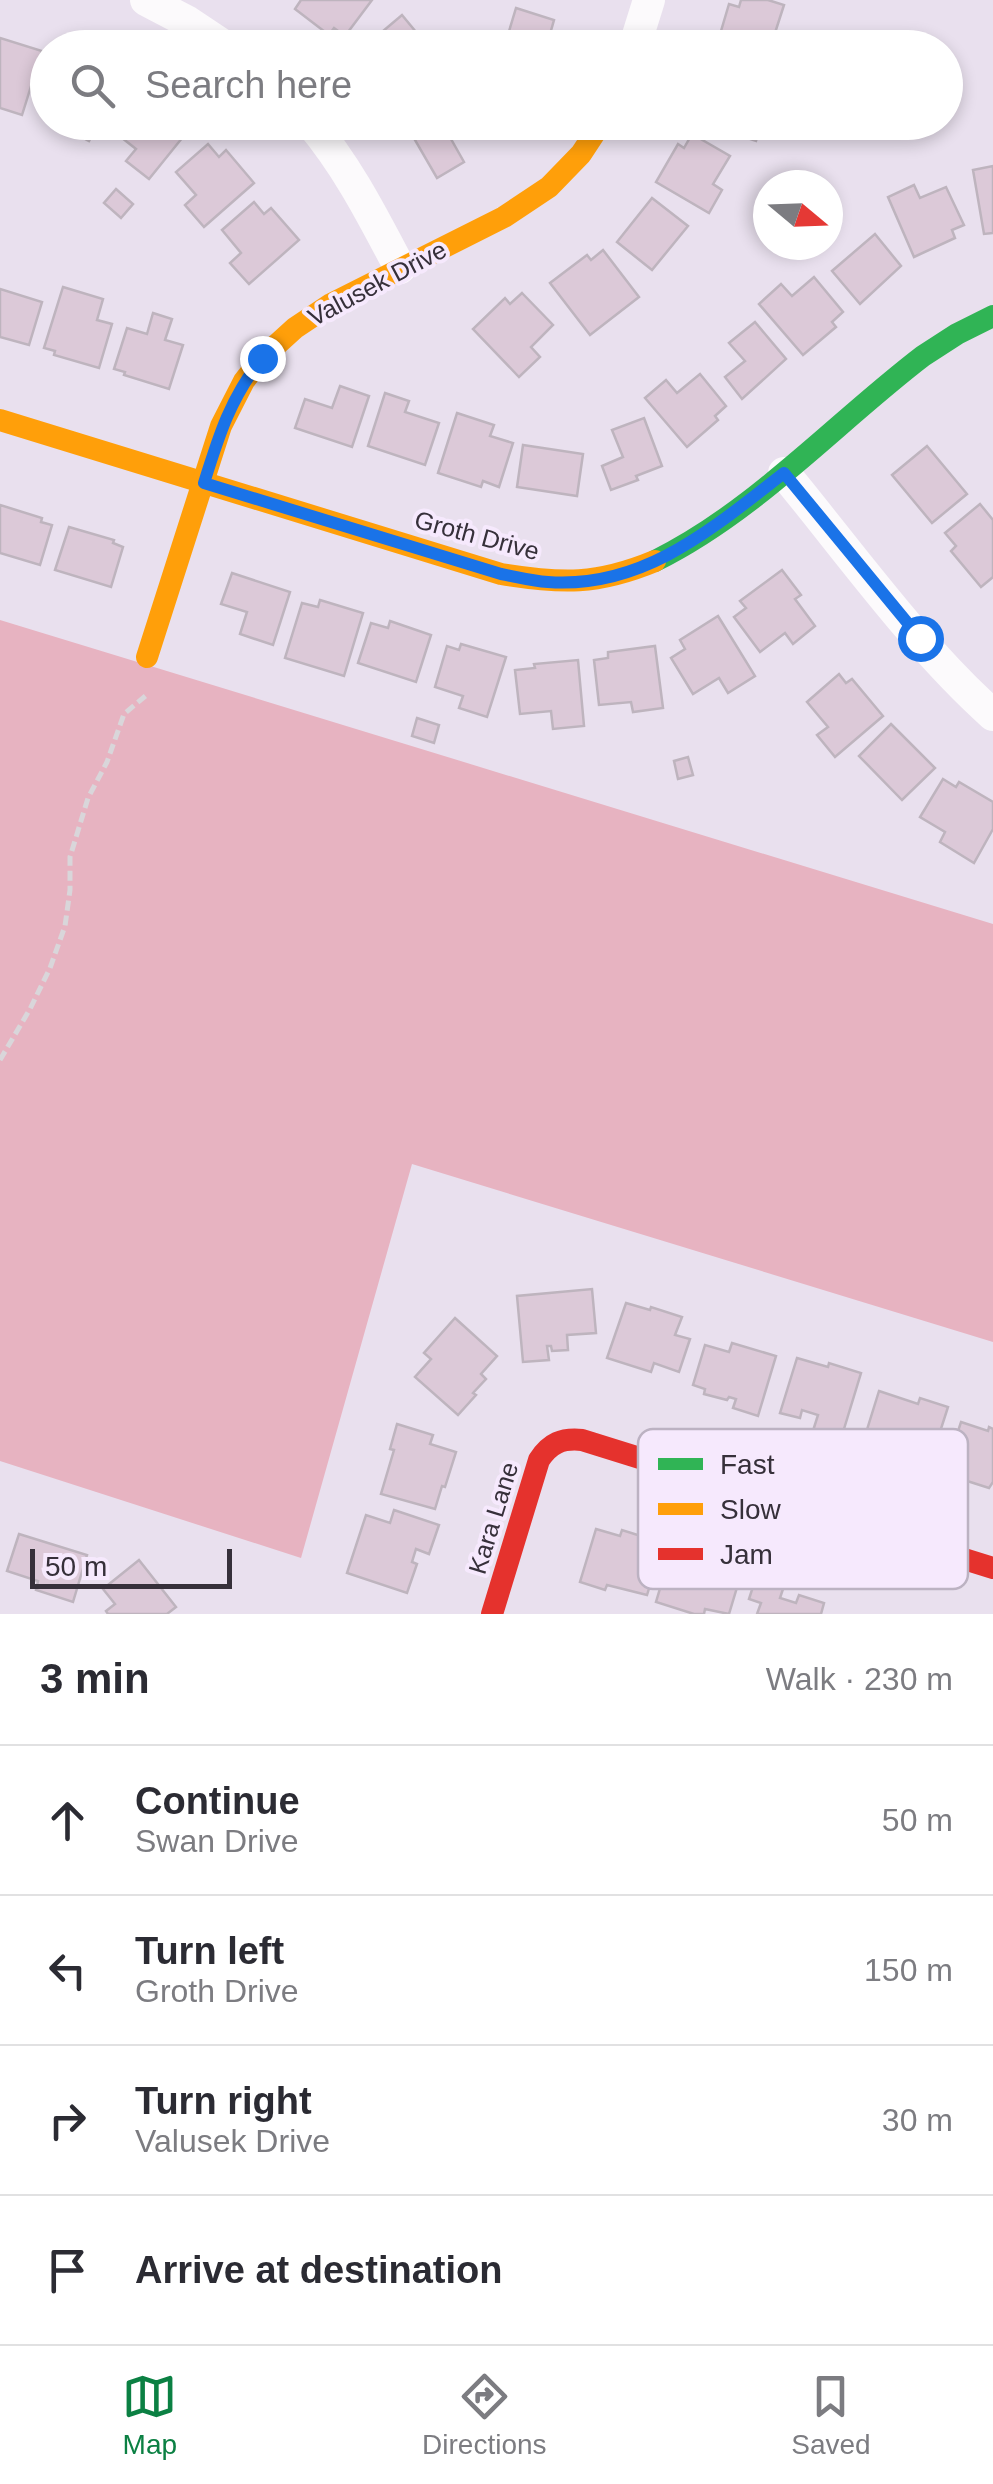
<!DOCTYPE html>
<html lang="en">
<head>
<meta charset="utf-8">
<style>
	:root { --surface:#fff; --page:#f2f2f3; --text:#2b2b33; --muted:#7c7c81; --line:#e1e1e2; --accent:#0b8043 }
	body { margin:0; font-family:Helvetica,sans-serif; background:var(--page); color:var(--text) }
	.compass { position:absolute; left:753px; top:170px; width:90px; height:90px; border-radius:50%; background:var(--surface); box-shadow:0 5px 15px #0003; rotate:109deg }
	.scale { position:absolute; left:30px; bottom:25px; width:202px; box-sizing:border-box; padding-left:10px; border:5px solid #36303a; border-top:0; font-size:28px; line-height:35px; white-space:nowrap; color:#36303a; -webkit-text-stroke:8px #f6e9fd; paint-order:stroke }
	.stop { position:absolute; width:30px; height:30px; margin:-22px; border:8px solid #1a73e8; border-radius:50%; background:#fff }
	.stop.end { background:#1a73e8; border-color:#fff; box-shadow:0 2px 10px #0008 }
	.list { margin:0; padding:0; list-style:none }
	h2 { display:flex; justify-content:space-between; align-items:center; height:130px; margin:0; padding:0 40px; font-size:42px }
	h2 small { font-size:32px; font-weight:400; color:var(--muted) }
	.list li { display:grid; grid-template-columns:65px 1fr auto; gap:30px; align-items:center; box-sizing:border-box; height:150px; padding:0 40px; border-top:2px solid var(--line) }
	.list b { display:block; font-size:38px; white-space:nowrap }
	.list p { margin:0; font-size:32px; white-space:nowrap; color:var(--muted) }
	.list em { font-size:32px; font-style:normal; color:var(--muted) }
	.icon { flex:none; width:55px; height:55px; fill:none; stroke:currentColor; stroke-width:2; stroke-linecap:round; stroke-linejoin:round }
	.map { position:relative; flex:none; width:993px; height:1614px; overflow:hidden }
	.search { position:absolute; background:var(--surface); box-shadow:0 5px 15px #0003; left:30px; right:30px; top:30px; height:110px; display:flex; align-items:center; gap:25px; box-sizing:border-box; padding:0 35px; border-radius:55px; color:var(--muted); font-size:38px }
	.sheet { height:730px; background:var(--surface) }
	nav { display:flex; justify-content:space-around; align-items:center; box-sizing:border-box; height:140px; border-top:2px solid var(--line); background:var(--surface); font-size:28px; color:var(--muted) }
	nav a { display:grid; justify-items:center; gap:5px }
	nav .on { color:var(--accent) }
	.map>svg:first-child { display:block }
	.forest { fill:#e7b3c1 }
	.building { fill:#dcc9d8; stroke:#beb4be; stroke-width:2.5 }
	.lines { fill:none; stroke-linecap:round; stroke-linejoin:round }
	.path { stroke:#d9d6da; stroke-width:5; stroke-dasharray:10 5; stroke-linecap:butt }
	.street { stroke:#fcfafc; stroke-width:32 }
	.fast { stroke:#30b455; stroke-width:22 }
	.slow { stroke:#ff9f0a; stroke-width:22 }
	.jam { stroke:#e5322d; stroke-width:22 }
	.route { stroke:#1a73e8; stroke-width:12 }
	.labels { text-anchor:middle; stroke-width:8; stroke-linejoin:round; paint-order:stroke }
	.street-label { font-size:25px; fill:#36303a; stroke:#f6e9fd }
	.key { fill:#f6e9fd; stroke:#bcb2c2; stroke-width:2.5 }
	.key-label { font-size:28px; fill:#36303a }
</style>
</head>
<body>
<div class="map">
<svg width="993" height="1614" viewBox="0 0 993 1614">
	<rect width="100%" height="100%" fill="#e9e0ee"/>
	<path class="forest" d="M0,620L993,924V1342L412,1164L301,1558L0,1461Z"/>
	<g class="building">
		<path d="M301,0H372L345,36L334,28L329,35L295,9Z"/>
		<path d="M741,0H768L784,5L774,36L789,41L787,48H716L729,4L739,7Z"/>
		<path d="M516,8L554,20L546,48H504Z"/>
		<path d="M402,15L421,38L412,45L414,48H363Z"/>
		<path d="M0,38L42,51L22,115L0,108Z"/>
		<path d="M67,122H99L89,141L64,128Z"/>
		<path d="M118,122H185L191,127L149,179L126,161L136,149L112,130Z"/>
		<path d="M417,122H467L470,128L451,139L464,162L437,178L408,128Z"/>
		<path d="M699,122H762L756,141Z"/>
		<path d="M692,134L730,156L713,184L722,190L709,213L656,182L678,144L684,148Z"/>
		<path d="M208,144L219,157L226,150L254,183L204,227L185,205L196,195L176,172Z"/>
		<path d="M993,166V233L984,234L973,170Z"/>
		<path d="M914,185L920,198L946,187L964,225L952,230L955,238L914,257L888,197Z"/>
		<path d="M116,189L133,204L121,218L104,203Z"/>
		<path d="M652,198L688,226L652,270L617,242Z"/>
		<path d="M254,202L264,214L271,208L299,240L249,284L230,263L241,253L222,230Z"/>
		<path d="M875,234L901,266L860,304L832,271Z"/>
		<path d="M603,250L639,297L590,335L550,283L587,255L591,260Z"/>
		<path d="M814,277L843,312L832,322L836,327L803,355L759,304L781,284L792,296Z"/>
		<path d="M63,287L103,299L97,320L112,324L99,368L54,355L55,351L44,348Z"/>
		<path d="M0,289L42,302L29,345L0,337Z"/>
		<path d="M522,293L553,325L531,347L540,357L519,377L473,329L505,298L510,304Z"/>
		<path d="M153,313L172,319L165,340L183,345L169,389L124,375L125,372L114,369L127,328L147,334Z"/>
		<path d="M755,322L786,359L742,399L725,377L745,361L729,343Z"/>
		<path d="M700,374L726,406L715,416L718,420L687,447L645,398L666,380L677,393Z"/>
		<path d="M340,386L369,396L352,447L295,428L305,399L332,408Z"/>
		<path d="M385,393L409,401L405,412L439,423L425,465L368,446Z"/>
		<path d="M457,413L494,425L490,436L513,443L499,487L483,481L481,487L438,473Z"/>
		<path d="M644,418L662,466L636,476L638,480L611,490L602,466L623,457L612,430Z"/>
		<path d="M523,445L583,454L577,496L517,487Z"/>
		<path d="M927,446L967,494L932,523L892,475Z"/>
		<path d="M980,504L993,520V577L981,587L951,551L956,546L945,533Z"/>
		<path d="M0,505L42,518L41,522L52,525L40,565L0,553Z"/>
		<path d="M69,527L114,540L113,543L123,547L111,587L55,570Z"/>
		<path d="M782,570L801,595L795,599L815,626L793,644L785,633L760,652L734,617L746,608L740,601Z"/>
		<path d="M232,573L290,592L273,645L240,634L247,612L221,604Z"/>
		<path d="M320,600L363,613L344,676L285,658L302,603L318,607Z"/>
		<path d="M718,616L755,676L728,693L719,678L693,694L671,658L685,649L680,640Z"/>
		<path d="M390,621L431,635L416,682L358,663L371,623L388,628Z"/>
		<path d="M461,644L506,657L487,717L459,708L463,696L435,687L447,646L459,650Z"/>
		<path d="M655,646L663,708L633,712L631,702L599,705L594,660L608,658V652Z"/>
		<path d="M578,660L584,726L553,729L551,711L520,714L515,670L535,668L534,664Z"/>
		<path d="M839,674L846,683L852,679L883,716L835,757L817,735L828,727L807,702Z"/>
		<path d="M417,718L439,725L434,743L412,736Z"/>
		<path d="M891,724L935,768L902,800L859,756Z"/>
		<path d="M688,757L693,775L678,779L674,761Z"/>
		<path d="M943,779L956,787L959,782L993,802V829L974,863L940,842L945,832L920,817Z"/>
		<path d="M592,1289L596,1333L567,1335L568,1350L552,1351L551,1346H547L549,1360L523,1362L517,1296Z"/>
		<path d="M626,1303L650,1310L651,1307L682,1317L675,1335L690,1339L679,1372L654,1363L651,1372L607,1358Z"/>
		<path d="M455,1318L497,1356L481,1374L486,1379L473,1393L476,1395L458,1415L415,1377L431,1359L424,1353Z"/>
		<path d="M732,1343L776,1356L758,1416L733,1408L736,1399L729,1397L727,1400L704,1394L705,1389L693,1385L705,1345L729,1352Z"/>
		<path d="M797,1358L828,1367L829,1363L861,1373L840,1442L812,1434L818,1415L802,1410L800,1418L780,1413Z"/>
		<path d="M879,1391L918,1404L920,1398L948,1407L930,1463L883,1449L880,1455L861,1449Z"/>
		<path d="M961,1422L988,1431L989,1427L993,1429V1482L989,1488L964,1480L967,1475L946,1468Z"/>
		<path d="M397,1424L433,1435L430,1444L456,1452L445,1487L442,1486L435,1509L381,1494L394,1450L390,1449Z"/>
		<path d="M394,1510L439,1525L429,1554L416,1549L412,1562L417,1564L407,1593L347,1573L366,1515L390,1523Z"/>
		<path d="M596,1529L620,1536L622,1530L644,1537V1534L664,1540L647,1595L607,1585L605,1590L580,1582Z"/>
		<path d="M19,1534L87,1555L73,1602L36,1590L38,1581L7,1571Z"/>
		<path d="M673,1545L719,1559L717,1567L741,1574L729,1614L705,1609L704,1614H694L656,1602Z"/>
		<path d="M139,1560L176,1607L167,1614H108L106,1611L115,1604L103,1589Z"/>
		<path d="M759,1568L787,1577L780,1598L796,1603L799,1595L824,1603L821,1614H757L761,1603L749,1599Z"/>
	</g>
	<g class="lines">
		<path class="path" d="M0,1060L30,1009L50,968L65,926L70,890V857L88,798L107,762L124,714L149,693"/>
		<g class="street">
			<path d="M146,0L188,22L227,48"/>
			<path d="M634,48L649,0"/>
			<path d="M310,122C348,167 373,217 400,268"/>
			<path d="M784,473C850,553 916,646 993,715"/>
		</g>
		<path class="fast" d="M655,561C756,511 834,424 923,356L957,334L993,316"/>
		<g class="slow">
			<path d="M0,420L501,574C562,584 597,585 655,561"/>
			<path d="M147,657L221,426L244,381L262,358L295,328L331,304L504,217L549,187L581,154L602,122"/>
		</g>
		<path class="jam" d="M492,1614L539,1460C550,1443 562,1438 582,1440L993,1568"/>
	</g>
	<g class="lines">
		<path class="route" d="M262,358C230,399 219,435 204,483L501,574C517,577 532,581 548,582C644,589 713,528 784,473L920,638"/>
	</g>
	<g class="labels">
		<g class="street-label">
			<text transform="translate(377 283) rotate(-28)" y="9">Valusek Drive</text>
			<text transform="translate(477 535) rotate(15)" y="9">Groth Drive</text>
			<text transform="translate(493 1518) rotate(-73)" y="9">Kara Lane</text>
		</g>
	</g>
	<rect x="638" y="1429" width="330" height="160" rx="15" class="key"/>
	<rect x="658" y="1458" width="45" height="12" fill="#30b455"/>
	<rect x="658" y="1503" width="45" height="12" fill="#ff9f0a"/>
	<rect x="658" y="1548" width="45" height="12" fill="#e5322d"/>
	<g class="key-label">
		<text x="720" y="1474">Fast</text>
		<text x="720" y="1519">Slow</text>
		<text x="720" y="1564">Jam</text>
	</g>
</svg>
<svg class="compass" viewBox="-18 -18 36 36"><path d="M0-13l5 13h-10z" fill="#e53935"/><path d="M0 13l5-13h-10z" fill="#7c7c81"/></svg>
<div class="scale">50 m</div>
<div class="stop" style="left:920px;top:638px"></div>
<div class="stop end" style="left:262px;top:358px"></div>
<div class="search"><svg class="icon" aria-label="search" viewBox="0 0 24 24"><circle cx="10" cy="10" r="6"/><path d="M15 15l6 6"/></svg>Search here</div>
</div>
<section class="sheet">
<h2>3 min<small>Walk · 230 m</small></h2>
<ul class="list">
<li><svg class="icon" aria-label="ahead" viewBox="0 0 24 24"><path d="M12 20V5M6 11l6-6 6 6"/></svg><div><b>Continue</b><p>Swan Drive</p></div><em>50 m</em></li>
<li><svg class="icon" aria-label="left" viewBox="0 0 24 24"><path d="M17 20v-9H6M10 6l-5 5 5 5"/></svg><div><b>Turn left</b><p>Groth Drive</p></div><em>150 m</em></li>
<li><svg class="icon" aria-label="right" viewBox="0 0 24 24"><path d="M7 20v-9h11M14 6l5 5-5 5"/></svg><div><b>Turn right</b><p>Valusek Drive</p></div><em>30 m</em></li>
<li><svg class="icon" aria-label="arrive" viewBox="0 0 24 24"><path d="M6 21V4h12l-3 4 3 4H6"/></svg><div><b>Arrive at destination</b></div></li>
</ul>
</section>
<nav>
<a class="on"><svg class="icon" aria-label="map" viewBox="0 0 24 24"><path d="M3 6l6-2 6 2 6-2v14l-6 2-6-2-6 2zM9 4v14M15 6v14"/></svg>Map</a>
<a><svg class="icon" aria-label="directions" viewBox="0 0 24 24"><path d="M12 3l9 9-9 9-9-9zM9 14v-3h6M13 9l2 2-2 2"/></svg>Directions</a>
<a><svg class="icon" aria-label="saved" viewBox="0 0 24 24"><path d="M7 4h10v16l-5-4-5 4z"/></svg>Saved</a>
</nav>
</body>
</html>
